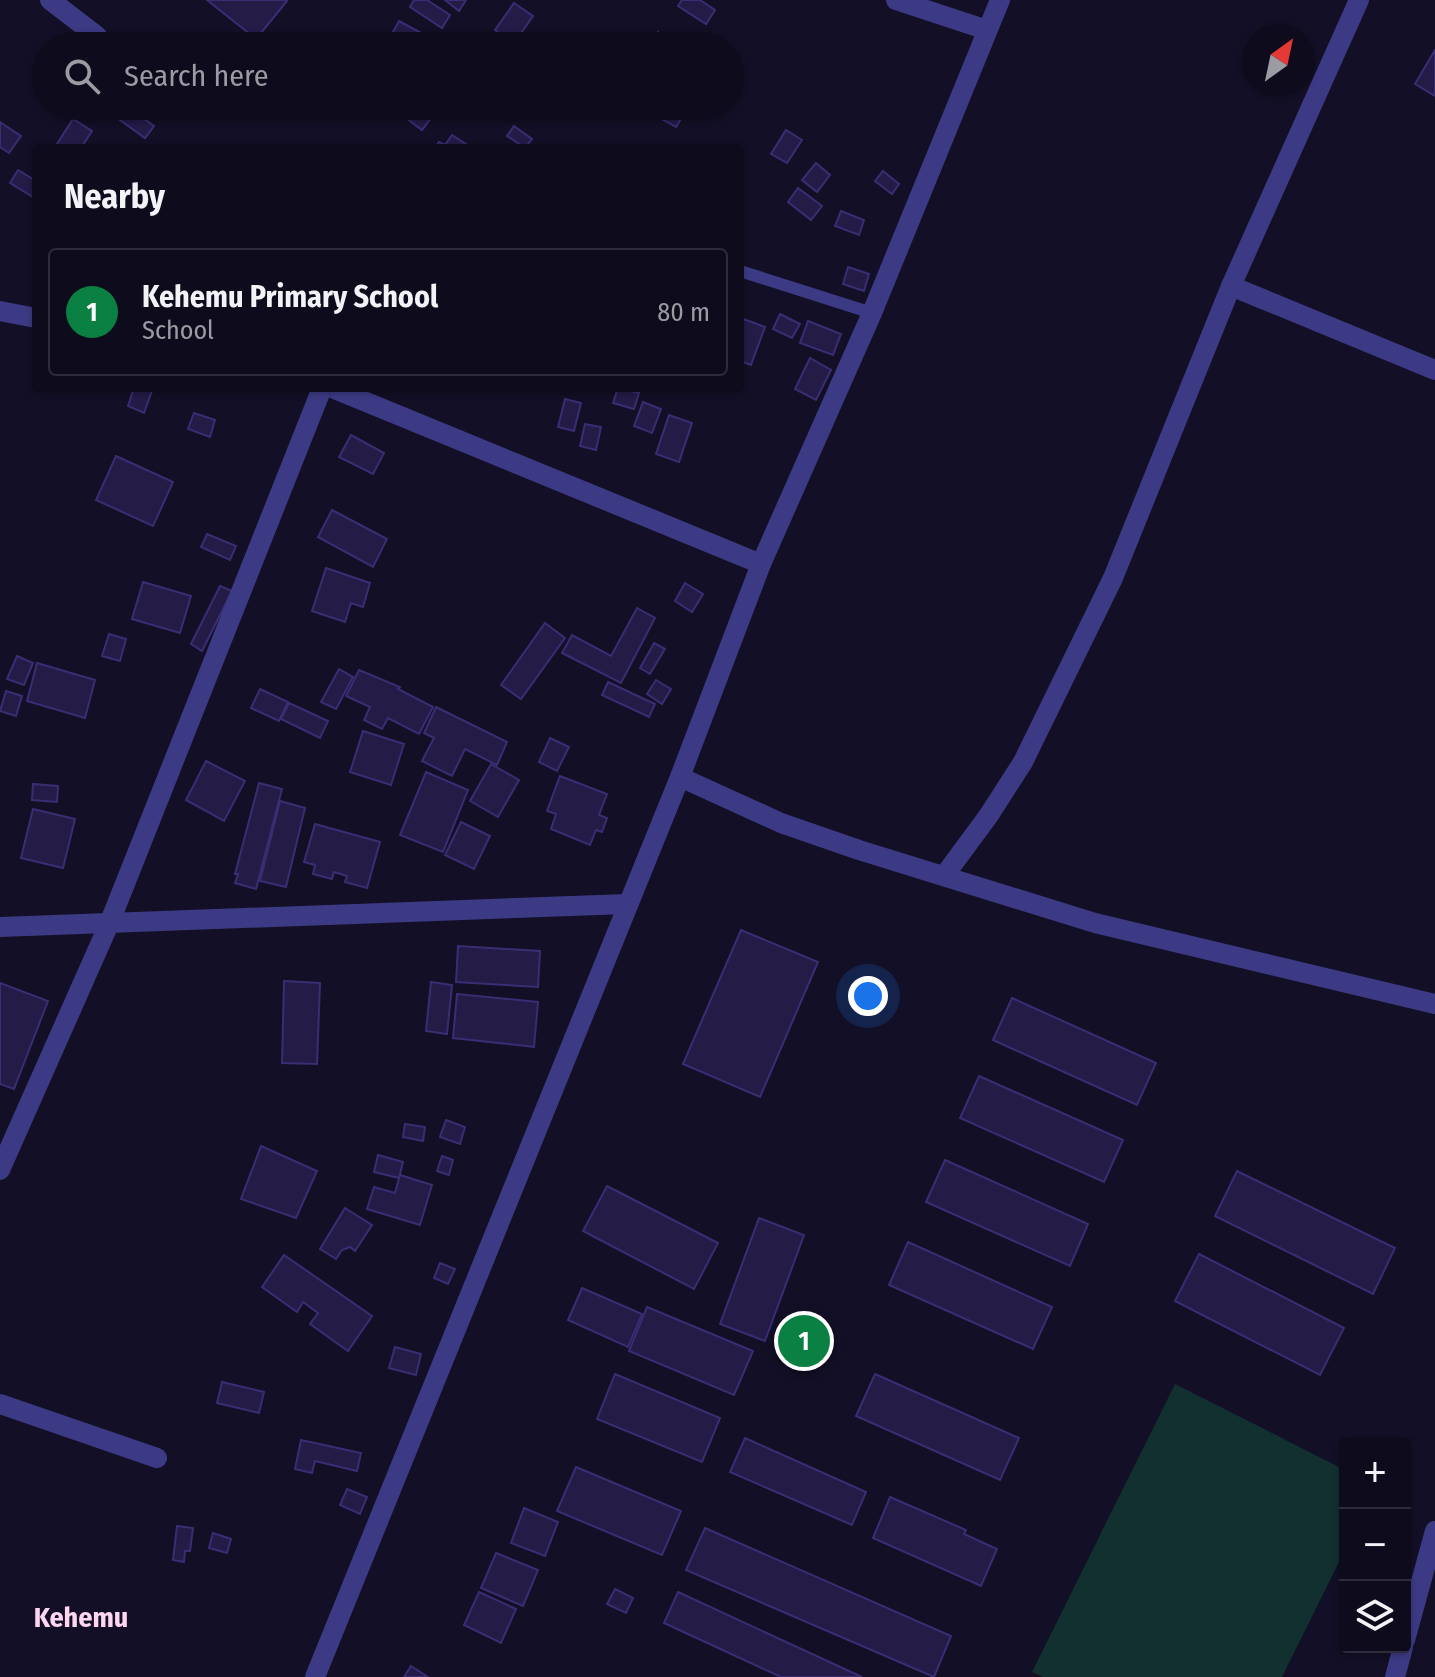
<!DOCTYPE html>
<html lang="en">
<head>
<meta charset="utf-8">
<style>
	:root { --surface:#0e0b1c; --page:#171425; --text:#f1f3f6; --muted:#9b9ba3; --line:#2e2b3b; --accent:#0b8043 }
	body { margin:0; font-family:"Fira Sans Condensed",sans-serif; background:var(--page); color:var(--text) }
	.controls { position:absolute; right:24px; bottom:24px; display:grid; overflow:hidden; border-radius:8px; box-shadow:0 2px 6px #0004 }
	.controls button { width:72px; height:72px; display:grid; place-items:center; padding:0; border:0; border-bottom:2px solid var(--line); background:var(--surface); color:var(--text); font:40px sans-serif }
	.compass { position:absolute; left:1243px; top:24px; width:72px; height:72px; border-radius:50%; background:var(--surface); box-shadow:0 2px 6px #0004; rotate:33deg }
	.you { position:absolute; left:868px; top:996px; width:28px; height:28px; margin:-20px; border:6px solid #fff; border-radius:50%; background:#1a73e8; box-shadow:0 0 0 12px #1a73e833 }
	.badge { display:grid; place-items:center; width:52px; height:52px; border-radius:50%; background:var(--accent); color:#fff; font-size:26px; font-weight:700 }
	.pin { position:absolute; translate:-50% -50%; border:4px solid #fff; box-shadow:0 2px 8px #0006 }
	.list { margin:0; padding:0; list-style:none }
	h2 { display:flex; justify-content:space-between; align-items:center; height:104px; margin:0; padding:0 32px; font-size:34px }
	h2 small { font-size:26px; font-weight:400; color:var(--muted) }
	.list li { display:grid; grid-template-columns:52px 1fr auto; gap:24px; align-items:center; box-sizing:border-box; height:128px; margin:0 16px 16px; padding:0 16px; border:2px solid var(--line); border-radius:8px }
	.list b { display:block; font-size:30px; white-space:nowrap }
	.list p { margin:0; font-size:26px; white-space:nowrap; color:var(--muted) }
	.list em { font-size:26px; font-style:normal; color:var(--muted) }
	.icon { flex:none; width:44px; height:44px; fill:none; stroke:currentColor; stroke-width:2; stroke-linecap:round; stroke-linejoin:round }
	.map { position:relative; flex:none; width:1435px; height:1677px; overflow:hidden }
	.search { position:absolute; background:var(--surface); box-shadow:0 2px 6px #0004; left:32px; top:32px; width:712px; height:88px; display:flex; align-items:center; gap:20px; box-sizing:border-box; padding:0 28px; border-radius:44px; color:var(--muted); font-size:30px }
	.panel { position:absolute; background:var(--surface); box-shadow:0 2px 6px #0004; left:32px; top:144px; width:712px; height:248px; border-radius:8px }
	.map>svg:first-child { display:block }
	.green { fill:#12302f }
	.building { fill:#241b47; stroke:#3b2d73; stroke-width:2 }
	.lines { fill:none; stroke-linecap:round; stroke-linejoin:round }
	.lane { stroke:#3d3a85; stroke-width:12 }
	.street { stroke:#3d3a85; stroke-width:20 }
	.labels { text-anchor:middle; stroke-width:7; stroke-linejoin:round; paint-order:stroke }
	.district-label { font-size:28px; font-weight:bold; fill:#ffd6f0; stroke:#130f26 }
</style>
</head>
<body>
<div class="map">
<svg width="1435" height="1677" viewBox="0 0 1435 1677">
	<rect width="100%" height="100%" fill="#130f26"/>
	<path class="green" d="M1175,1384L1345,1470V1550L1282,1677H1043L1032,1672Z"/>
	<g class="building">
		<path d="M207,0H286L287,1L256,39Z"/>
		<path d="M414,0H427L450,15L442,28L410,7Z"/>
		<path d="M445,0H466L459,11Z"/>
		<path d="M682,0H700L715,10L706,24L678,6Z"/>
		<path d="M514,3L533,16L514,43L495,30Z"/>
		<path d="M399,21L423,34L416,46H403L389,39Z"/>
		<path d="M658,32L675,46H647Z"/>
		<path d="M1435,50V96L1415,84Z"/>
		<path d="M120,106H126L154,126L145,138L113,115Z"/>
		<path d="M416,106H440L422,130L406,118Z"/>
		<path d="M669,106H689L676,127L662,119Z"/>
		<path d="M73,119L92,131L81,148H62L57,144Z"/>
		<path d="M0,122L21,136L9,153L0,147Z"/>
		<path d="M514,126L532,139L525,148L507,136Z"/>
		<path d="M786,130L802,140L787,163L771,154Z"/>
		<path d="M452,135L472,148H435L439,142L445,145Z"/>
		<path d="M816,163L830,175L817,192L802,180Z"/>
		<path d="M18,170L36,181V199L10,183Z"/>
		<path d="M883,171L899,184L892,194L875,181Z"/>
		<path d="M798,188L822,206L811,220L788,202Z"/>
		<path d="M841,211L864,220L859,235L835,226Z"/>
		<path d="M848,267L869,274L864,291L843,284Z"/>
		<path d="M780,314L800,324L792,338L773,329Z"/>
		<path d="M741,318L765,327L751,365L740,361Z"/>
		<path d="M808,321L841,334L833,355L800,343Z"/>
		<path d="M810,358L831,370L816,400L795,389Z"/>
		<path d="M134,388H153L144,413L128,406Z"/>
		<path d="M618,388L639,393L634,409L613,403Z"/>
		<path d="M565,399L581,403L574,431L558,427Z"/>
		<path d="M643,402L661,409L652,433L634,426Z"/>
		<path d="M194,413L215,420L210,437L188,429Z"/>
		<path d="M669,415L692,423L679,462L656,454Z"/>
		<path d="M585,424L601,427L596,450L580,446Z"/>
		<path d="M351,435L384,453L373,474L339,457Z"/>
		<path d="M116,456L173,482L153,526L96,500Z"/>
		<path d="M332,510L387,539L373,567L318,537Z"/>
		<path d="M207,534L236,546L230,560L201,547Z"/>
		<path d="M326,568L370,583L363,607L351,603L345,622L312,611Z"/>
		<path d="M143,582L191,596L180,633L132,619Z"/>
		<path d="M685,583L703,594L692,612L675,601Z"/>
		<path d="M220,586L232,591L202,651L191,644Z"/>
		<path d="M637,608L655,618L621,683L562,653L572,635L611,656Z"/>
		<path d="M545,623L565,638L521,699L501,685Z"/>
		<path d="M109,634L126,639L120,661L102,656Z"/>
		<path d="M654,643L665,649L650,674L640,668Z"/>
		<path d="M17,656L33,663L24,685L7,679Z"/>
		<path d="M37,663L95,680L85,718L27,701Z"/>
		<path d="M339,669L353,677L336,709L321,702Z"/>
		<path d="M359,670L400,687L398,689L433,707L419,734L388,718L382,729L364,720L370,707L346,696Z"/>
		<path d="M656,680L671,689L662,704L647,694Z"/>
		<path d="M608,682L655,704L649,717L602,695Z"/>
		<path d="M260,689L288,702L279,721L251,708Z"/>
		<path d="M6,691L22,696L16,716L0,711Z"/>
		<path d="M289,703L328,721L320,738L281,719Z"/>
		<path d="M436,707L507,742L497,765L465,749L452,776L422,761L434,738L424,733Z"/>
		<path d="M363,731L404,744L391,785L350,772Z"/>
		<path d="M550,738L569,747L557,771L539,762Z"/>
		<path d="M206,761L245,781L224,821L186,800Z"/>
		<path d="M491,764L519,780L498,817L470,801Z"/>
		<path d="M426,772L468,790L443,852L400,835Z"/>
		<path d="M560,776L607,794L599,815L607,818L602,832L596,830L590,845L551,829L556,814L547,811Z"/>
		<path d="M259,783L282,789L256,889L235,883L238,874H235Z"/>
		<path d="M33,784L58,786L57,802L32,800Z"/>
		<path d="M280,801L305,808L286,887L260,881Z"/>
		<path d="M33,809L75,819L63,868L21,858Z"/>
		<path d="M461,822L490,836L474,869L445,855Z"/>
		<path d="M315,824L380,842L367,888L345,882L347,876L334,872L332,879L313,874L315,865L304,862Z"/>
		<path d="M741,930L818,962L760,1097L683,1064Z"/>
		<path d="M458,946L540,951L538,987L456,982Z"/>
		<path d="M284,981L320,983L317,1064L282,1063Z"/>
		<path d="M431,982L452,985L447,1034L426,1031Z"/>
		<path d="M0,983L48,1001L14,1089L0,1084Z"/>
		<path d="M457,994L538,1002L534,1047L453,1038Z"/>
		<path d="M1012,998L1156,1063L1137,1105L993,1040Z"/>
		<path d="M979,1076L1123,1140L1104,1182L960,1118Z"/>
		<path d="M446,1120L465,1127L460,1144L440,1137Z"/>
		<path d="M405,1124L425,1127L423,1141L403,1137Z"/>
		<path d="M261,1146L317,1171L296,1218L241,1199Z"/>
		<path d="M378,1155L403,1162L399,1178L374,1172Z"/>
		<path d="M442,1156L453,1160L449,1175L437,1171Z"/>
		<path d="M945,1160L1088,1224L1070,1266L926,1202Z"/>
		<path d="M1237,1171L1395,1248L1373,1294L1215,1216Z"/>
		<path d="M400,1175L432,1185L420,1225L367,1209L374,1187L395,1193Z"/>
		<path d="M607,1186L718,1243L694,1289L583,1231Z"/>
		<path d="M345,1208L372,1225L355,1251L350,1247L342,1250L336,1259L320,1249Z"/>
		<path d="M759,1218L804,1235L765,1341L720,1324Z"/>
		<path d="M908,1242L1052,1307L1033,1349L889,1285Z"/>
		<path d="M1199,1254L1344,1328L1320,1375L1175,1301Z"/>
		<path d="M284,1255L372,1316L348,1351L310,1324L318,1313L303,1302L297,1312L262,1287Z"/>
		<path d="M440,1263L455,1269L448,1284L434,1278Z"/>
		<path d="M582,1288L642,1314L628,1347L568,1320Z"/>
		<path d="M647,1307L753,1351L734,1395L629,1351Z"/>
		<path d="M395,1347L421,1354L416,1375L389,1368Z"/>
		<path d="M615,1374L720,1418L702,1462L597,1419Z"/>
		<path d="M875,1374L1019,1438L1000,1480L856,1416Z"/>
		<path d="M222,1382L264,1392L259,1413L217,1403Z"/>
		<path d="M745,1438L866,1492L852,1525L730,1472Z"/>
		<path d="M301,1440L361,1453L357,1471L315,1461L312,1473L295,1469Z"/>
		<path d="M576,1467L681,1511L662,1555L557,1511Z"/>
		<path d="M347,1489L367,1497L360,1514L340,1505Z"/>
		<path d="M890,1497L966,1530L964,1534L997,1549L981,1586L873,1538Z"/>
		<path d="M524,1508L558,1522L545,1556L511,1543Z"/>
		<path d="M177,1526L193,1528L190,1551H185L184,1562L173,1560Z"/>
		<path d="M705,1528L951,1636L934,1677L686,1570Z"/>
		<path d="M213,1533L231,1539L227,1553L209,1548Z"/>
		<path d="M496,1553L538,1570L523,1606L481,1588Z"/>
		<path d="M615,1589L633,1598L626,1613L607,1604Z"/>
		<path d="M479,1592L516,1609L501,1643L464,1625Z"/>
		<path d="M678,1592L862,1677H781L664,1623Z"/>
		<path d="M411,1666L428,1677H404Z"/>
	</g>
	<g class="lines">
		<path class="lane" d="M740,271L872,313"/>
		<g class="street">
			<path d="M50,0L97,36"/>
			<path d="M896,0L987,30"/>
			<path d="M1231,286L1435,370"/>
			<path d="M0,311L36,318"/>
			<path d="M332,388L761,564"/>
			<path d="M680,777L781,823L859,850L1095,923L1435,1004"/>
			<path d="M944,876L989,815L1023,762L1113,578L1231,286L1359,0"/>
			<path d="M0,927L627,904"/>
			<path d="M0,1170L109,924L322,388"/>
			<path d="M0,1404L157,1458"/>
			<path d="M1405,1640L1435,1531"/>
			<path d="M315,1677L680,777L761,564L872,313L1000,0"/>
			<path d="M1395,1677L1403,1647"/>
		</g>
	</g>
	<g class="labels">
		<g class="district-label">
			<text x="81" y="1627">Kehemu</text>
		</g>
	</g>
</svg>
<div class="controls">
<button>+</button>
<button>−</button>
<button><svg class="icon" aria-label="layers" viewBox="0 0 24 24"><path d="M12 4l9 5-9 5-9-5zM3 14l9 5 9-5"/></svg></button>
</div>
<svg class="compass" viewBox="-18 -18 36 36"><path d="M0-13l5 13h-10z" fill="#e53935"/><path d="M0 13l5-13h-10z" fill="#9b9ba3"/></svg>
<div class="you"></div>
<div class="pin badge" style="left:804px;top:1341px">1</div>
<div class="search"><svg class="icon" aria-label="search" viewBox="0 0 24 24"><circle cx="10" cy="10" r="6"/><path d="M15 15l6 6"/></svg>Search here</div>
<section class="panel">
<h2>Nearby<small></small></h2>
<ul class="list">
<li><span class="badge">1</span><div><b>Kehemu Primary School</b><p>School</p></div><em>80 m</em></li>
</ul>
</section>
</div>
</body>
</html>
